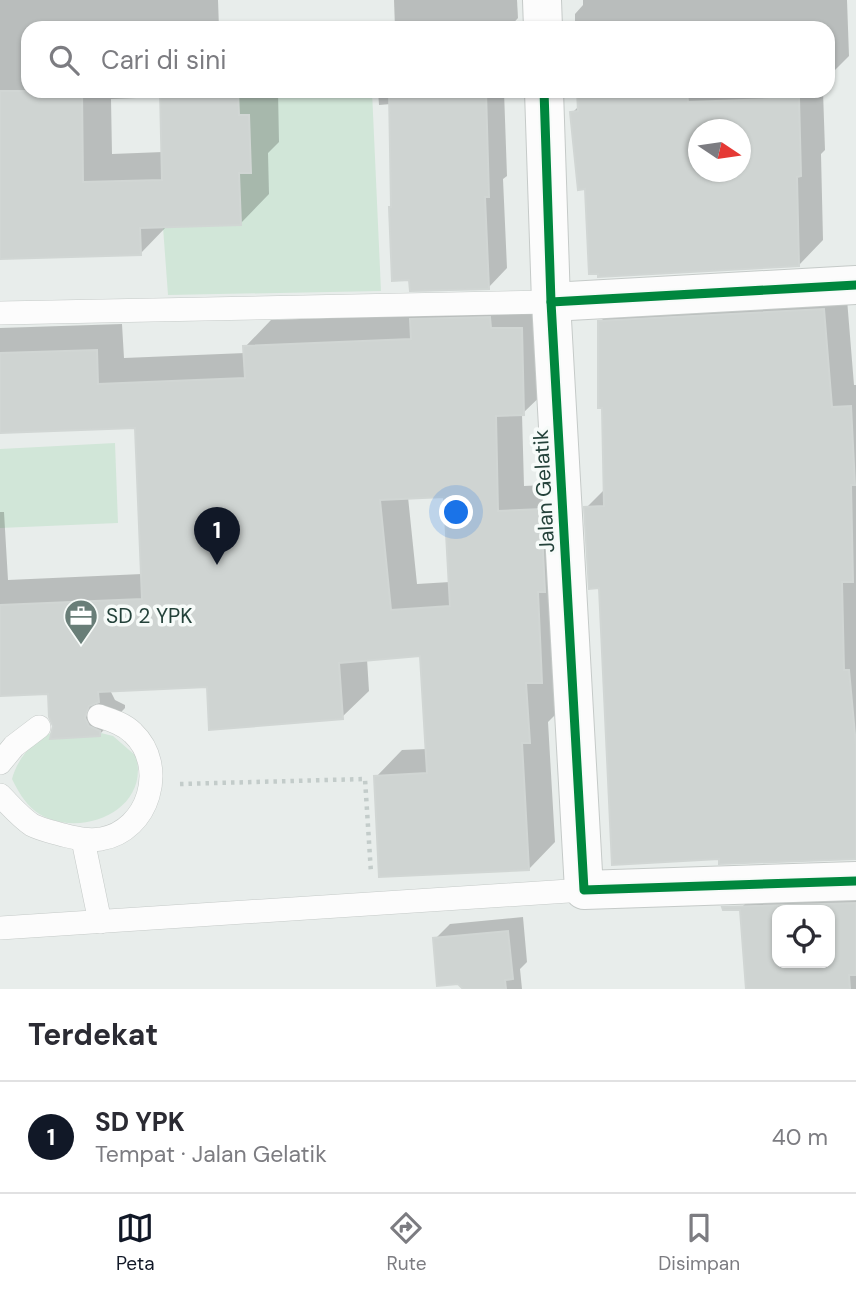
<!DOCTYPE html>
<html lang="id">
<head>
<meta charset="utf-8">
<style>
	:root { --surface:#fff; --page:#f7f7f7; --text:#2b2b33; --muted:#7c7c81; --line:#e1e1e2; --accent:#111827 }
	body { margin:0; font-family:"DM Sans",sans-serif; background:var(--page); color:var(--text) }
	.controls { position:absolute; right:21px; bottom:21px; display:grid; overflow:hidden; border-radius:14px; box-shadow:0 2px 5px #0004 }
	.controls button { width:63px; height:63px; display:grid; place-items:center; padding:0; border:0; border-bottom:2px solid var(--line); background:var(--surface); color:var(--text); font:35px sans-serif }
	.compass { position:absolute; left:688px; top:119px; width:63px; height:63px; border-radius:50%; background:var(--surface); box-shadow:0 2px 5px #0004; rotate:103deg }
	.you { position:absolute; left:457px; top:513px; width:24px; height:24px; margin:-18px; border:5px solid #fff; border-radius:50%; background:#1a73e8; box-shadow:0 0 0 10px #1a73e833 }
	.badge { display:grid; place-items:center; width:46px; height:46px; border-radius:50%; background:var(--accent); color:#fff; font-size:23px; font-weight:700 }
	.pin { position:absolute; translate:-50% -58px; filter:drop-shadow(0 2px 4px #0008) }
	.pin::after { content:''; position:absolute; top:37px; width:24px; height:21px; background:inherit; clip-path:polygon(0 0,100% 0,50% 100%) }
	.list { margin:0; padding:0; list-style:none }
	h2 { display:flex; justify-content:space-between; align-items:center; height:91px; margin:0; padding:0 28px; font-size:30px }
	h2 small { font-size:23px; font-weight:400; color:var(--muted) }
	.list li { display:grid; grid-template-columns:46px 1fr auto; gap:21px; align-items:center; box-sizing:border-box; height:112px; padding:0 28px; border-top:2px solid var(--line) }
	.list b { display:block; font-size:26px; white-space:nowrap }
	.list p { margin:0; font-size:23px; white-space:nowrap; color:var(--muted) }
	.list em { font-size:23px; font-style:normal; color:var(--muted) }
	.icon { flex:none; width:38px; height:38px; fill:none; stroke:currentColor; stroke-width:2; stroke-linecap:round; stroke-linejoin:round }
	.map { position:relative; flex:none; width:856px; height:989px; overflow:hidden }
	.search { position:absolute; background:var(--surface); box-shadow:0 2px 5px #0004; left:21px; right:21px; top:21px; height:77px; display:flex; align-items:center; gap:18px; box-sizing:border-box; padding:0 24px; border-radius:21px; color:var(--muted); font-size:26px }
	.sheet { height:203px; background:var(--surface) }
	nav { display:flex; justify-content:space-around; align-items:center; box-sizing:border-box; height:98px; border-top:2px solid var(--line); background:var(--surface); font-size:19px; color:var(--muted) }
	nav a { display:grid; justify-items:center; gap:4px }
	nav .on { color:var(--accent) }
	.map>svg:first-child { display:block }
	.green { fill:#d1e6d8 }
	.shadow { fill:#0003; fill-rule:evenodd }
	.building { fill:#cfd4d2; stroke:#d1d6d4; stroke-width:2; fill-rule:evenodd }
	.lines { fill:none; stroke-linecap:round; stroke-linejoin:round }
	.lane-casing { stroke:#c5cac8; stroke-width:24 }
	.street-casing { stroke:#c5cac8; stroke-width:40 }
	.path { stroke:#c3ccca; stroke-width:4.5; stroke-dasharray:3.5 5; stroke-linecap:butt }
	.lane { stroke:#fcfcfc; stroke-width:23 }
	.street { stroke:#fcfcfc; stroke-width:38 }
	.cycleway-casing { stroke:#f7fbf9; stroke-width:13 }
	.cycleway { stroke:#00873e; stroke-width:9 }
	.labels { text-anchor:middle; stroke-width:7; stroke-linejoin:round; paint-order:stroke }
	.street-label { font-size:21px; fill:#24423a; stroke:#f7fbf9 }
	.poi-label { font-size:21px; fill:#24423a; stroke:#f7fbf9; text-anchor:start }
</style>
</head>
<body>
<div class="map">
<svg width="856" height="989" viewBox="0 0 856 989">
	<rect width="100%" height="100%" fill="#e8edeb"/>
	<g class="green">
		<path d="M238,91H372L381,291L168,295L163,227L241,225L239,173L251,172L249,115H239Z"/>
		<path d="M115,443L118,523L0,528V449Z"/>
		<path d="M57,731H93L113,736L136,756C151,813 75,841 35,811C24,802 18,791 12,779C18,757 35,737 57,731Z"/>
	</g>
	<g class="shadow">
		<path d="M0,0H218L219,28H28V91H278L279,142L268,153L269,194L240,224L168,225L140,254L0,257ZM162,97L163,152L112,154L111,99Z"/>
		<path d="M394,0H517L518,18L509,28H395Z"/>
		<path d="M583,0H847L849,56L828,77V28H575V14L583,5Z"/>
		<path d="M378,91H504L507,176L503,179L507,268L488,288L391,104L379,105Z"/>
		<path d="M578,91H823L825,150L821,154L823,240L799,265L587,187L572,113L579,106ZM698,130H740V172H698Z"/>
		<path d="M846,287L854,385H856V859L739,857L601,587L586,508L606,488L600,322L623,299Z"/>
		<path d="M547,302L550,387L522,414L524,486L566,484L555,715L548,722L555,842L529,869L376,777L402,750L427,749L422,654L367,659L369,691L342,717L209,685L110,690L115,700L125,705V708L99,735L55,726L49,692L0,694V512H4L8,580L142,574L136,426L0,431V328L122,324L124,358L245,353V347L271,320L417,315ZM446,496L450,582L417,584L408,497Z"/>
		<path d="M856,886V989H747L742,907L759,890ZM777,910H830V963H777Z"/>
		<path d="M523,917L527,962L520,969L522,989H466L435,939L450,924Z"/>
	</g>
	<g class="building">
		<path d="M0,91H82L83,182L162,180L160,91H238L239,115H249L251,173H239L241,225L140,228L141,255L0,259Z"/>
		<path d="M389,91H486L489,197H485L489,289L410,291L409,280L392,281L389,207H391Z"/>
		<path d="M577,91H687L688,102L799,98L801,176L797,177L799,266L598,277V274H589L585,189L578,190L570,112L578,111ZM698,130H740V172H698Z"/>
		<path d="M824,309L832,407L851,406L855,485H851L853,582H842L844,670H849L856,745V859L719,864V859L612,865L599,588L589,589L584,507L604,506L602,408H598V321Z"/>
		<path d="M490,317L491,328H522L524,415L496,416L498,511L541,509L545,592H538L542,683H526L530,743H522L529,870L379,877L374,776L427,773L420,656L339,663L343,719L209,730L207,687L98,692L99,702L89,706L85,718L89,726L100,731V736L50,739L53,726L49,717L48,694L0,696V605L142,599L135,428L0,433V353L97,350L98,384L245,378L243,346L411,339L410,319ZM444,497L450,606L391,610L380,500Z"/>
		<path d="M856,903V975H849L850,989H746L740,910H723L722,907ZM777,910H830V963H777Z"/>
		<path d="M508,931L513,979L505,980L506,989H463L458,984L437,986L433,938Z"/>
	</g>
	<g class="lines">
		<g class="lane-casing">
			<g id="lane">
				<path d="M0,313L551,302"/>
				<path d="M0,763L14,746L39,727"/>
				<path d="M0,795C10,805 20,817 32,825C42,830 53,832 63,835C76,838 87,841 101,839C149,831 168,766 133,733C124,724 111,720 99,716"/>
				<path d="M83,840L100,922"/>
				<path d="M0,928L584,890"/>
			</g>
		</g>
		<g class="street-casing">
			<g id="street">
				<path d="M542,0L543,28"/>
				<path d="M544,91L551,302L584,890L856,881"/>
				<path d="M551,302L856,285"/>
			</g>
		</g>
		<path class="path" d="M180,784L365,779L371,873"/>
		<use href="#lane" class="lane"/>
		<use href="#street" class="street"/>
		<g class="cycleway-casing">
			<g id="cycleway">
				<path d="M544,91L551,302L584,890L856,881"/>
				<path d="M551,302L856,285"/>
			</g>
		</g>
		<use href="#cycleway" class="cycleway"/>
	</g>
	<defs>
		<g id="office-pin" transform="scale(1.75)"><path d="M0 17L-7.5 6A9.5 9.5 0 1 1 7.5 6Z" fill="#697e78" stroke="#f7fbf9"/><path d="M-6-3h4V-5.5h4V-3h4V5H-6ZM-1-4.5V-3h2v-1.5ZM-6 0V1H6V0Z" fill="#fff"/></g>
	</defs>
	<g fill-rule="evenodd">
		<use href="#office-pin" x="81" y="616"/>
	</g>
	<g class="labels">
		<g class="street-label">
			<text transform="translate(544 491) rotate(-93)" y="7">Jalan Gelatik</text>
		</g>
		<g class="poi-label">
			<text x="106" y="623">SD 2 YPK</text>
		</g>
	</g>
</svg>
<div class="controls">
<button><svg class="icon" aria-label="locate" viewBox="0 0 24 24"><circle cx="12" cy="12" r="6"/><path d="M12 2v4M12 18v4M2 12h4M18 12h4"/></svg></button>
</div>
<svg class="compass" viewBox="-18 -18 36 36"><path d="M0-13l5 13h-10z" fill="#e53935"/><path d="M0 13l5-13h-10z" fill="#7c7c81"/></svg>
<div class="you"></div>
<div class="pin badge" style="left:217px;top:565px">1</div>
<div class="search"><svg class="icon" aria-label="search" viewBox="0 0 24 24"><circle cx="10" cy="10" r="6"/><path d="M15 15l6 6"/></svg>Cari di sini</div>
</div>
<section class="sheet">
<h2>Terdekat<small></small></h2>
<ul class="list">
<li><span class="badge">1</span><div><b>SD YPK</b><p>Tempat · Jalan Gelatik</p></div><em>40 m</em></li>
</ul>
</section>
<nav>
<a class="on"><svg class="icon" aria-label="map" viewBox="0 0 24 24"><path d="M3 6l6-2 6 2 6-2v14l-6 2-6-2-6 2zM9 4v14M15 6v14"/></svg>Peta</a>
<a><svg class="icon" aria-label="directions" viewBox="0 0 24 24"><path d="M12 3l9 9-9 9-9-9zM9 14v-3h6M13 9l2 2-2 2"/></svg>Rute</a>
<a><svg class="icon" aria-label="saved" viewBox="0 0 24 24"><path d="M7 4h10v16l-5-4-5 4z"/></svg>Disimpan</a>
</nav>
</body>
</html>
